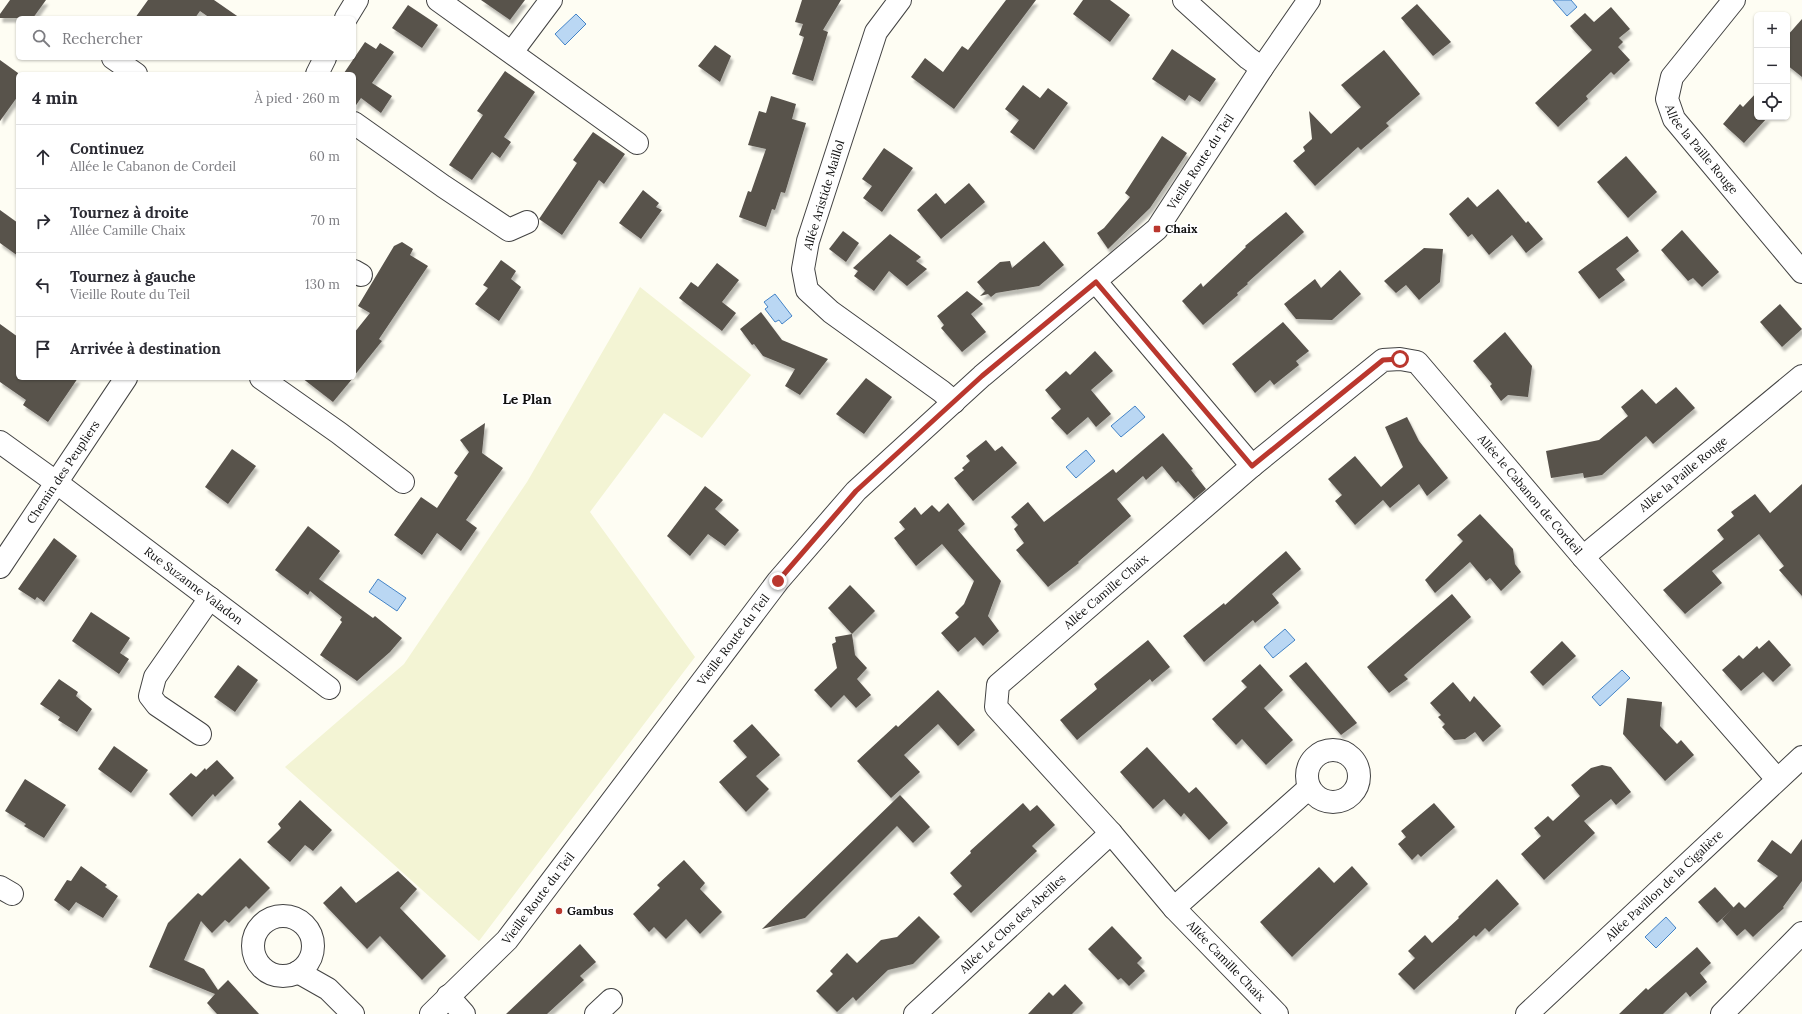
<!DOCTYPE html>
<html lang="fr">
<head>
<meta charset="utf-8">
<style>
	:root { --surface:#fff; --page:#f2f2f3; --text:#2b2b33; --muted:#7c7c81; --line:#e1e1e2 }
	body { margin:0; font-family:Lora,serif; background:var(--page); color:var(--text) }
	.controls { position:absolute; right:12px; top:12px; display:grid; overflow:hidden; border-radius:6px; box-shadow:0 1px 3px #0004 }
	.controls button { width:36px; height:36px; display:grid; place-items:center; padding:0; border:0; border-bottom:1px solid var(--line); background:var(--surface); color:var(--text); font:20px sans-serif }
	.stop { position:absolute; width:12px; height:12px; margin:-9px; border:3px solid #ba372e; border-radius:50%; background:#fff }
	.stop.end { background:#ba372e; border-color:#fff; box-shadow:0 1px 4px #0008 }
	.list { margin:0; padding:0; list-style:none }
	h2 { display:flex; justify-content:space-between; align-items:center; height:52px; margin:0; padding:0 16px; font-size:17px }
	h2 small { font-size:13px; font-weight:400; color:var(--muted) }
	.list li { display:grid; grid-template-columns:26px 1fr auto; gap:12px; align-items:center; box-sizing:border-box; height:64px; padding:0 16px; border-top:1px solid var(--line) }
	.list b { display:block; font-size:15px; white-space:nowrap }
	.list p { margin:0; font-size:13px; white-space:nowrap; color:var(--muted) }
	.list em { font-size:13px; font-style:normal; color:var(--muted) }
	.icon { flex:none; width:22px; height:22px; fill:none; stroke:currentColor; stroke-width:2; stroke-linecap:round; stroke-linejoin:round }
	.map { position:relative; flex:none; width:1802px; height:1014px; overflow:hidden }
	.search { position:absolute; background:var(--surface); box-shadow:0 1px 3px #0004; left:16px; top:16px; width:340px; height:44px; display:flex; align-items:center; gap:10px; box-sizing:border-box; padding:0 14px; border-radius:6px; color:var(--muted); font-size:15px }
	.panel { position:absolute; background:var(--surface); box-shadow:0 1px 3px #0004; left:16px; top:72px; width:340px; height:308px; border-radius:6px }
	.map>svg:first-child { display:block }
	.farmland { fill:#f3f4d4 }
	.water { fill:#bad7f3; stroke:#4484c7 }
	.building { fill:#58524c; filter:url(#shadow) }
	.lines { fill:none; stroke-linecap:round; stroke-linejoin:round }
	.minor-casing { stroke:#434343; stroke-width:24 }
	.minor { stroke:#fff; stroke-width:22 }
	.route { stroke:#ba372e; stroke-width:5 }
	.poi-dot { fill:#ba372e; stroke:#fff; stroke-width:1.5 }
	.labels { text-anchor:middle; stroke-width:4; stroke-linejoin:round; paint-order:stroke }
	.street-label { font-size:12px; fill:#101010; stroke:#fff }
	.poi-label { font-size:12px; font-weight:bold; fill:#101010; stroke:#fff; text-anchor:start }
	.quarter-label { font-size:14px; font-weight:bold; fill:#101010; stroke:#fff }
</style>
</head>
<body>
<div class="map">
<svg width="1802" height="1014" viewBox="0 0 1802 1014">
	<defs>
		<filter id="shadow"><feDropShadow dx="2.5" dy="4.5" stdDeviation="1" flood-color="#0004"/></filter>
	</defs>
	<rect width="100%" height="100%" fill="#fefdf3"/>
	<path class="farmland" d="M640,287L751,375L702,438L664,413L590,512L695,657L479,941L285,767L404,664L527,482Z"/>
	<g class="water">
		<path d="M1553,0H1571L1577,7L1567,16Z"/>
		<path d="M576,14L586,24L565,45L555,34Z"/>
		<path d="M775,294L792,316L782,324L779,320L775,322L765,309L768,307L764,302Z"/>
		<path d="M1135,406L1145,417L1121,437L1111,426Z"/>
		<path d="M1086,450L1095,461L1076,478L1066,467Z"/>
		<path d="M378,579L406,598L397,611L369,592Z"/>
		<path d="M1285,629L1295,640L1273,658L1264,647Z"/>
		<path d="M1622,670L1630,678L1600,706L1592,697Z"/>
		<path d="M1666,917L1676,928L1656,948L1645,937Z"/>
	</g>
	<g class="building">
		<path d="M10,0H46L33,18H0V14Z"/>
		<path d="M148,0H214L240,18H210L200,11L195,18H135Z"/>
		<path d="M481,0H525L510,20Z"/>
		<path d="M802,0H841L823,30L828,32L813,81L792,74L804,37L799,35L803,24L795,22Z"/>
		<path d="M1006,0H1036L954,109L911,77L925,58L943,72L962,46L968,50Z"/>
		<path d="M1083,0H1110L1130,15L1110,42L1073,14Z"/>
		<path d="M1417,4L1451,42L1433,56L1401,18Z"/>
		<path d="M408,5L438,25L422,48L392,28Z"/>
		<path d="M1611,7L1630,29L1619,38L1623,42L1618,47L1630,60L1614,75L1611,72L1586,96L1588,99L1558,127L1535,103L1592,50L1570,26L1585,13L1594,22Z"/>
		<path d="M1802,19V77L1787,65V36Z"/>
		<path d="M365,42L376,49L380,43L394,52L372,83L392,96L381,113L361,98L354,108V74L344,73Z"/>
		<path d="M715,45L731,56L720,82L698,66Z"/>
		<path d="M1172,49L1216,79L1200,102L1189,95L1185,101L1152,79Z"/>
		<path d="M1384,50L1420,94L1386,123L1389,126L1361,150L1358,147L1315,186L1293,161L1305,151L1303,147L1312,139L1309,111L1331,134L1361,107L1341,85Z"/>
		<path d="M0,60L18,73V96L0,121Z"/>
		<path d="M505,71L535,92L504,137L511,142L500,158L492,152L472,180L449,165L483,115L477,111Z"/>
		<path d="M1023,85L1040,98L1048,88L1068,103L1034,150L1010,132L1019,120L1005,109Z"/>
		<path d="M1757,92V117H1768L1744,143L1723,124L1740,104L1743,107Z"/>
		<path d="M771,96L796,104L792,119L806,123L785,193L781,192L775,210L772,209L766,227L739,217L748,191L751,192L766,149L748,145L759,111L766,113Z"/>
		<path d="M593,132L625,154L604,184L599,180L562,235L539,219L577,163L573,160Z"/>
		<path d="M1162,136L1187,153L1150,208L1108,249L1097,233L1104,228L1130,197L1125,193Z"/>
		<path d="M884,148L913,168L882,212L863,198L872,186L862,179Z"/>
		<path d="M1626,156L1657,192L1628,218L1597,182Z"/>
		<path d="M969,183L985,202L941,239L917,210L936,193L945,204Z"/>
		<path d="M1498,189L1526,223L1528,221L1543,239L1526,253L1512,235L1489,255L1472,234L1468,237L1449,214L1468,197L1477,207Z"/>
		<path d="M643,190L659,203L656,207L662,210L641,239L619,223Z"/>
		<path d="M0,210L18,223V256L0,243Z"/>
		<path d="M1286,212L1304,232L1247,283L1248,284L1237,293L1238,295L1203,325L1182,301L1201,283L1203,287L1246,247L1245,246Z"/>
		<path d="M1682,230L1719,272L1702,287L1693,278L1688,281L1661,250Z"/>
		<path d="M843,231L859,243L846,262L829,249Z"/>
		<path d="M890,234L921,257L916,261L927,269L907,286L889,271L874,291L854,276L858,271L853,268Z"/>
		<path d="M1627,236L1639,251L1616,269L1625,280L1599,299L1578,272Z"/>
		<path d="M1044,241L1064,265L1039,286L996,293L991,297L988,294L980,296L985,291L977,282L1000,262L1010,261L1012,268Z"/>
		<path d="M402,242L413,249L410,255L428,266L379,339L382,341L354,376V333L370,313L358,306L394,246Z"/>
		<path d="M1424,248L1443,249L1440,282L1419,300L1406,285L1396,293L1384,281Z"/>
		<path d="M501,260L516,271L511,279L521,287L499,321L475,304L488,288L483,285Z"/>
		<path d="M717,263L739,280L722,302L736,313L722,331L679,298L691,282L698,287Z"/>
		<path d="M1340,270L1361,294L1332,320L1296,319L1284,304L1315,279L1321,288Z"/>
		<path d="M967,291L983,304L971,314L986,332L962,352L941,328L944,325L937,316Z"/>
		<path d="M1780,304L1802,329L1782,347L1760,322Z"/>
		<path d="M761,312L782,340L828,359L800,395L785,386L795,369L763,356L754,344L752,345L740,329Z"/>
		<path d="M1283,322L1309,351L1296,361L1299,365L1274,385L1270,380L1255,393L1232,364Z"/>
		<path d="M0,324L18,337V378H78L48,422L23,405L26,400L0,382Z"/>
		<path d="M1505,332L1532,366L1528,397L1508,395L1501,401L1490,386L1492,384L1473,361Z"/>
		<path d="M1095,351L1113,371L1091,390L1111,414L1096,427L1088,417L1067,435L1051,418L1061,409L1045,390L1066,371L1070,375Z"/>
		<path d="M302,378H353L333,402Z"/>
		<path d="M866,378L892,397L864,434L836,414Z"/>
		<path d="M1676,387L1695,408L1653,444L1646,436L1602,475L1584,478L1583,473L1551,478L1546,451L1599,440L1628,416L1621,407L1642,389L1656,404Z"/>
		<path d="M1407,417L1419,441L1448,478L1427,496L1419,484L1390,508L1383,500L1355,525L1335,501L1342,495L1328,479L1355,456L1381,487L1403,467L1385,427Z"/>
		<path d="M485,423L482,453L503,468L466,520L477,528L461,551L437,533L422,555L394,535L421,497L437,508L458,476L454,473L469,452L460,440Z"/>
		<path d="M1163,433L1193,469L1191,470L1206,489L1194,499L1178,481L1176,483L1162,466L1146,480L1143,476L1117,499L1131,516L1078,562L1079,563L1048,587L1016,550L1024,543L1014,529L1018,525L1011,517L1028,502L1044,522L1113,469L1116,473Z"/>
		<path d="M986,440L995,451L1002,446L1017,463L973,501L954,478L964,470L962,468L970,461L966,456Z"/>
		<path d="M232,449L256,466L228,504L205,487Z"/>
		<path d="M1802,484V596L1779,570L1784,566L1759,534L1712,571L1722,583L1685,614L1663,590L1724,539L1717,530L1734,516L1731,512L1755,494L1770,513Z"/>
		<path d="M705,486L723,500L715,509L739,530L725,546L708,534L690,556L667,536Z"/>
		<path d="M948,503L965,524L958,530L1001,581L988,616L999,631L983,646L975,637L958,652L941,633L959,617L955,613L964,604L974,581L942,544L916,566L894,538L905,529L899,522L915,507L921,515L932,505L939,512Z"/>
		<path d="M1480,514L1513,549L1515,564L1521,572L1501,591L1490,578L1486,581L1470,562L1435,593L1425,580L1463,541L1457,535Z"/>
		<path d="M308,526L340,551L319,579L373,618L375,616L402,638L390,652L357,681L320,655L342,622L340,620L342,617L310,591L308,595L275,570Z"/>
		<path d="M54,538L77,556L44,602L37,597L35,600L18,589Z"/>
		<path d="M1286,551L1301,569L1272,594L1279,603L1255,623L1253,620L1204,662L1183,636L1224,603L1225,605Z"/>
		<path d="M850,585L875,611L852,634L828,608Z"/>
		<path d="M1452,594L1471,617L1404,675L1408,679L1389,693L1367,667Z"/>
		<path d="M91,612L130,638L120,653L129,659L119,674L72,641Z"/>
		<path d="M852,634L855,655L867,668L857,679L871,695L856,708L844,695L831,708L814,690L837,668L832,644L836,642L835,637Z"/>
		<path d="M1148,640L1170,667L1152,682L1150,679L1077,740L1060,720L1097,689L1094,684Z"/>
		<path d="M1769,640L1791,665L1773,682L1763,672L1741,691L1722,670L1739,655L1743,659L1757,646L1759,649Z"/>
		<path d="M1562,641L1576,656L1543,686L1530,672Z"/>
		<path d="M1306,662L1357,723L1341,735L1289,676Z"/>
		<path d="M1260,664L1283,690L1264,708L1293,740L1266,765L1242,739L1236,745L1212,719L1247,687L1241,681Z"/>
		<path d="M238,665L258,680L235,712L214,697Z"/>
		<path d="M59,679L78,692L76,696L92,709L77,732L58,720L60,717L40,704Z"/>
		<path d="M1453,682L1470,702L1474,696L1501,726L1483,742L1475,732L1465,739L1454,740L1442,727L1445,724L1438,717L1441,715L1430,703Z"/>
		<path d="M938,690L975,730L958,746L938,724L904,755L920,772L891,798L857,761L896,725L898,727Z"/>
		<path d="M1627,698L1662,702L1660,726L1677,744L1681,740L1694,755L1665,781L1623,734Z"/>
		<path d="M752,724L780,755L756,776L769,789L746,812L719,782L747,757L733,741Z"/>
		<path d="M114,746L148,770L131,793L98,769Z"/>
		<path d="M1147,747L1189,793L1196,787L1228,823L1209,840L1184,813L1181,817L1164,799L1153,809L1120,772Z"/>
		<path d="M217,760L234,778L215,797L213,794L192,817L169,794L191,773L196,777L205,768L206,770Z"/>
		<path d="M1602,765L1611,767L1631,792L1616,805L1611,799L1584,821L1595,833L1544,880L1521,854L1541,836L1534,828L1548,816L1553,821L1580,796L1571,785L1591,768Z"/>
		<path d="M25,779L66,805L44,838L24,826L26,824L5,811Z"/>
		<path d="M900,795L930,827L913,843L897,826L805,918L762,929Z"/>
		<path d="M300,800L332,830L313,851L305,845L290,862L267,842L281,828L278,824Z"/>
		<path d="M1023,803L1030,811L1037,805L1055,825L1032,846L1037,851L971,913L953,894L962,886L950,873L971,853L970,851Z"/>
		<path d="M1434,803L1455,827L1421,857L1418,854L1412,860L1398,844L1406,837L1401,831Z"/>
		<path d="M1802,839V881L1783,907L1784,908L1753,937L1745,929L1737,936L1722,919L1739,902L1745,908L1778,876L1757,861L1772,840L1791,854Z"/>
		<path d="M240,858L270,888L249,909L246,906L229,923L225,920L212,933L201,921L184,960L204,969L218,990L228,980L259,1014H217L207,1003L215,994L149,967L168,923L198,893L202,896Z"/>
		<path d="M684,860L705,883L700,889L722,912L700,934L686,919L666,939L654,927L649,932L633,914L660,888L657,885Z"/>
		<path d="M81,866L107,885L105,887L118,896L103,918L76,902L69,911L54,900L67,880L71,881Z"/>
		<path d="M1352,866L1368,884L1292,957L1260,922L1319,867L1334,883Z"/>
		<path d="M398,871L417,889L400,908L446,956L422,980L380,936L367,949L323,903L341,886L356,903Z"/>
		<path d="M1497,879L1519,904L1489,932L1485,928L1476,937L1474,935L1414,990L1398,974L1415,958L1408,951L1425,935L1432,943L1459,918L1458,917Z"/>
		<path d="M1715,887L1734,908L1717,923L1698,902Z"/>
		<path d="M919,916L940,937L913,964L888,970L856,1001L853,997L837,1012L816,991L833,974L830,971L847,953L857,963L881,940L897,937Z"/>
		<path d="M1112,926L1142,958L1137,963L1145,971L1129,986L1121,978L1118,980L1088,949Z"/>
		<path d="M580,944L596,962L580,976L584,980L547,1014H506Z"/>
		<path d="M1697,947L1711,963L1700,973L1707,982L1690,997L1686,992L1663,1014H1619L1646,988L1648,990Z"/>
		<path d="M1065,984L1083,1003L1072,1014H1028L1049,992L1053,996Z"/>
	</g>
	<g class="lines">
		<g class="minor-casing">
			<g id="minor">
				<path d="M438,0L637,143"/>
				<path d="M900,0L876,32L808,241L803,269L807,290L831,312L941,391L954,402"/>
				<path d="M1184,0L1248,58L1262,68"/>
				<path id="s1" d="M1734,0L1672,77L1667,99L1674,119L1802,272"/>
				<path d="M346,18L357,0"/>
				<path d="M512,52L551,0"/>
				<path d="M113,58L136,74"/>
				<path d="M317,74L325,58"/>
				<path d="M354,123L443,186L509,230L527,222"/>
				<path d="M354,271L361,275"/>
				<path d="M1096,282L1252,466"/>
				<path d="M261,378L339,433L403,482"/>
				<path id="s2" d="M0,442L57,483L329,688"/>
				<path id="s3" d="M1583,557L1802,376"/>
				<path id="s4" d="M0,567L126,378"/>
				<path d="M200,734L157,705L150,696L155,677L210,598"/>
				<circle cx="1333" cy="776" r="26"/>
				<path d="M0,887L12,894"/>
				<path d="M1174,908L1309,788"/>
				<circle cx="283" cy="946" r="30"/>
				<path d="M298,972L328,989L353,1014"/>
				<path d="M448,996L464,1014"/>
				<path id="s5" d="M431,1014L507,940L778,581L856,491L982,376L1157,229L1262,68L1309,0"/>
				<path d="M596,1014L611,1000"/>
				<path id="s6" d="M915,1014L1111,833"/>
				<path id="s7" d="M1277,1014L1174,908L1111,833L996,707L998,685L1252,466L1383,360L1400,359L1417,362L1583,557L1777,779"/>
				<path id="s8" d="M1527,1014L1802,757"/>
				<path d="M1722,1014L1802,933"/>
			</g>
		</g>
		<use href="#minor" class="minor"/>
	</g>
	<g class="lines">
		<path class="route" d="M778,581L856,491L982,376L1096,282L1252,466L1383,360L1400,359"/>
	</g>
	<g class="poi-dot">
		<rect x="1153" y="225" width="8" height="8" rx="2"/>
		<circle cx="559" cy="911" r="4"/>
	</g>
	<g class="labels">
		<g class="street-label">
			<text dy="4" stroke="none"><textPath href="#s1" startOffset="183">Allée la Paille Rouge</textPath></text>
			<text dy="4" stroke="none"><textPath href="#s5" startOffset="1154">Vieille Route du Teil</textPath></text>
			<text transform="translate(824 195) rotate(-73)" y="4">Allée Aristide Maillol</text>
			<text dy="4" stroke="none"><textPath href="#s4" startOffset="114">Chemin des Peupliers</textPath></text>
			<text dy="4" stroke="none"><textPath href="#s3" startOffset="130">Allée la Paille Rouge</textPath></text>
			<text dy="4" stroke="none"><textPath href="#s7" startOffset="1151">Allée le Cabanon de Cordeil</textPath></text>
			<text dy="4" stroke="none"><textPath href="#s2" startOffset="241">Rue Suzanne Valadon</textPath></text>
			<text dy="4" stroke="none"><textPath href="#s7" startOffset="581">Allée Camille Chaix</textPath></text>
			<text dy="4" stroke="none"><textPath href="#s5" startOffset="482">Vieille Route du Teil</textPath></text>
			<text dy="4" stroke="none"><textPath href="#s8" startOffset="188">Allée Pavillon de la Cigalière</textPath></text>
			<text dy="4" stroke="none"><textPath href="#s5" startOffset="158">Vieille Route du Teil</textPath></text>
			<text dy="4" stroke="none"><textPath href="#s6" startOffset="133">Allée Le Clos des Abeilles</textPath></text>
			<text transform="translate(1226 961) rotate(46)" y="4">Allée Camille Chaix</text>
		</g>
		<g class="poi-label">
			<text x="1165" y="233">Chaix</text>
			<text x="567" y="915">Gambus</text>
		</g>
		<g class="quarter-label">
			<text x="527" y="404">Le Plan</text>
		</g>
	</g>
</svg>
<div class="controls">
<button>+</button>
<button>−</button>
<button><svg class="icon" aria-label="locate" viewBox="0 0 24 24"><circle cx="12" cy="12" r="6"/><path d="M12 2v4M12 18v4M2 12h4M18 12h4"/></svg></button>
</div>
<div class="stop" style="left:1400px;top:359px"></div>
<div class="stop end" style="left:778px;top:581px"></div>
<div class="search"><svg class="icon" aria-label="search" viewBox="0 0 24 24"><circle cx="10" cy="10" r="6"/><path d="M15 15l6 6"/></svg>Rechercher</div>
<section class="panel">
<h2>4 min<small>À pied · 260 m</small></h2>
<ul class="list">
<li><svg class="icon" aria-label="ahead" viewBox="0 0 24 24"><path d="M12 20V5M6 11l6-6 6 6"/></svg><div><b>Continuez</b><p>Allée le Cabanon de Cordeil</p></div><em>60 m</em></li>
<li><svg class="icon" aria-label="right" viewBox="0 0 24 24"><path d="M7 20v-9h11M14 6l5 5-5 5"/></svg><div><b>Tournez à droite</b><p>Allée Camille Chaix</p></div><em>70 m</em></li>
<li><svg class="icon" aria-label="left" viewBox="0 0 24 24"><path d="M17 20v-9H6M10 6l-5 5 5 5"/></svg><div><b>Tournez à gauche</b><p>Vieille Route du Teil</p></div><em>130 m</em></li>
<li><svg class="icon" aria-label="arrive" viewBox="0 0 24 24"><path d="M6 21V4h12l-3 4 3 4H6"/></svg><div><b>Arrivée à destination</b></div></li>
</ul>
</section>
</div>
</body>
</html>
